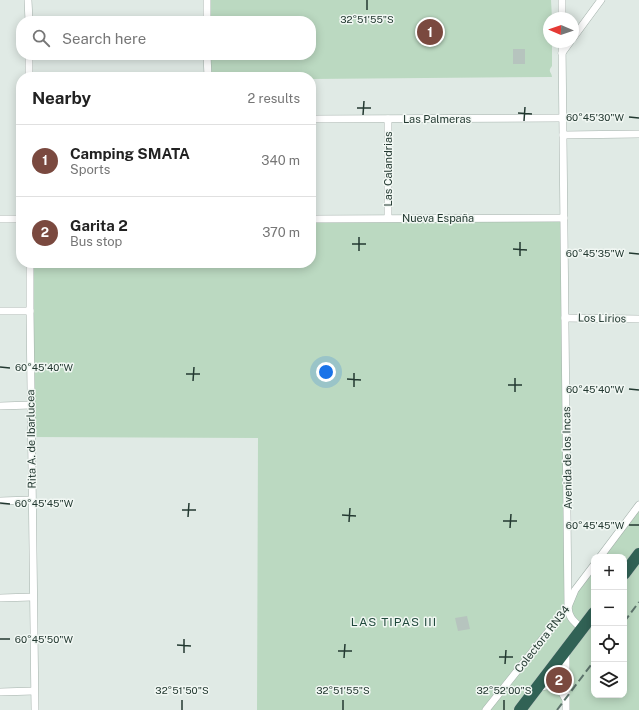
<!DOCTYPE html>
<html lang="en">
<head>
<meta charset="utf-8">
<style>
	:root { --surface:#fff; --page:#f6f6f6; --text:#222; --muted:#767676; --line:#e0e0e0; --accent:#7a493f }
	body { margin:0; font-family:"Public Sans",sans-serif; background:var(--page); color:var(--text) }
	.controls { position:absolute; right:12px; bottom:12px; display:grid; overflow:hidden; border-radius:8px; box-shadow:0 2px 10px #0003 }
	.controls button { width:36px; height:36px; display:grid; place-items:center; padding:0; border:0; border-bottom:1px solid var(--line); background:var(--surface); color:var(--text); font:20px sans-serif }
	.compass { position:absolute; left:543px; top:12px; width:36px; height:36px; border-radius:50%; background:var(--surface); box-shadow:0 2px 10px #0003; rotate:272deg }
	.you { position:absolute; left:326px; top:372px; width:14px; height:14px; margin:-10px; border:3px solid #fff; border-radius:50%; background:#1a73e8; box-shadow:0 0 0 6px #1a73e833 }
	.badge { display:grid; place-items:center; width:26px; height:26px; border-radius:50%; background:var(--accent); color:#fff; font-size:13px; font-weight:700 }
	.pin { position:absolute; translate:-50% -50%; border:2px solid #fff; box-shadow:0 1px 4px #0006 }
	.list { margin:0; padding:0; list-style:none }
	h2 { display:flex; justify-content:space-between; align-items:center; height:52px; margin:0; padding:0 16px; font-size:17px }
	h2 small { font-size:13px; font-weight:400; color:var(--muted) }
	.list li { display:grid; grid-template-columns:26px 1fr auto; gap:12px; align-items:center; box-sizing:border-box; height:72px; padding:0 16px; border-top:1px solid var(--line) }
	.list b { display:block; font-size:15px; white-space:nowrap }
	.list p { margin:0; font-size:13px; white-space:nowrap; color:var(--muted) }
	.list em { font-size:13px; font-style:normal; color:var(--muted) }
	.icon { flex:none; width:22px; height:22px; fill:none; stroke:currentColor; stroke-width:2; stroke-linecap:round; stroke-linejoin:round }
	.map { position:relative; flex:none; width:639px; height:710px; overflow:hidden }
	.search { position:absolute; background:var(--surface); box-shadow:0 2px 10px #0003; left:16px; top:16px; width:300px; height:44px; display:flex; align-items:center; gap:10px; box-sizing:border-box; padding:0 14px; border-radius:16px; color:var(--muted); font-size:15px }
	.panel { position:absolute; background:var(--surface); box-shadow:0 2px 10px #0003; left:16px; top:72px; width:300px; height:196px; border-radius:16px }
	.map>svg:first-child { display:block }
	.green { fill:#bbd9c1 }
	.building { fill:#b6c4be }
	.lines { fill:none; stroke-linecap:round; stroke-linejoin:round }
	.street-casing { stroke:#a4b1ab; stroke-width:8 }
	.highway-casing { stroke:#bdc4c1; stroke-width:13 }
	.street { stroke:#fff; stroke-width:7 }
	.highway { stroke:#316255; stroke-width:12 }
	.rail { stroke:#5d746c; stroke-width:2; stroke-dasharray:8 4; stroke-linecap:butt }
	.ticks { fill:none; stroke:#233931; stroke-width:1.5 }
	.labels { text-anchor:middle; stroke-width:3; stroke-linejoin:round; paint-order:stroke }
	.street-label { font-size:11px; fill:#233931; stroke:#f1f7f3 }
	.neighbourhood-label { font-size:12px; letter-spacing:1px; fill:#20493c; stroke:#f1f7f3 }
	.ticks-label { font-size:10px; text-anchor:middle; fill:#233931; stroke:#f1f7f3; stroke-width:3; stroke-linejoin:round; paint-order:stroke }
</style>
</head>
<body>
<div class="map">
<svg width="639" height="710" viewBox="0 0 639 710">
	<rect width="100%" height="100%" fill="#e0eae5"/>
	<g class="green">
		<path d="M210,0H551L552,18H549V42H552V66C547,72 552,72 552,77L311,79V77H210V55H311V21H210Z"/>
		<path d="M564,218L568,606L594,565V695H624V557H600L639,505V710H566L565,699L557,710H257L258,438L31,437L30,263H311V219Z"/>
	</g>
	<g class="building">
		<rect x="513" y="49" width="12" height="15"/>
		<path d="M467,616L470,629L458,631L455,618Z"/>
	</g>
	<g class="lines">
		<g class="street-casing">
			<g id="street">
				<path d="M28,0L29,21"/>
				<path d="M562,18V0"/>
				<path d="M207,21V0"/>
				<path d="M573,38L601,0"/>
				<path d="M562,42L568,607C569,619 574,621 582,629"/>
				<path d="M562,53L570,42"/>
				<path d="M29,55V77"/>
				<path d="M207,55L208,77"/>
				<path d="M311,119L562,118"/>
				<path d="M388,119V218"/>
				<path d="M563,135L639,134"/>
				<path d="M0,219H21"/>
				<path d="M311,219L564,218"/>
				<path d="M30,263V311L35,710"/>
				<path d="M0,311H30"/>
				<path d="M565,318L639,319"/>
				<path d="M0,406L31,405"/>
				<path d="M0,501L32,500"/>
				<path d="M600,557L639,505"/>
				<path d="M0,598L33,597"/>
				<path d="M537,688L550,685L560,689L565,698"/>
				<path d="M0,692L34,691"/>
				<path d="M486,710L568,607L575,590L594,565"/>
				<path d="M566,710V650"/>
			</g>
		</g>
		<g class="highway-casing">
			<g id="highway">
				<path d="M624,574L639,554"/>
				<path d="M520,710L594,613"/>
			</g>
		</g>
		<use href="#street" class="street"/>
		<use href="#highway" class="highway"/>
		<g class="rail">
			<path d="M624,622L639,602"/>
			<path d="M557,710L594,661"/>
		</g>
	</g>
	<path class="ticks" d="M367,10V0M357,108H371M518,113L532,114M363,115L364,101M629,117L639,118M524,121L525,107M352,244H366M513,249L527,250M359,251V237M629,253L639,254M520,256V242M0,367L10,368M186,374H200M347,379L361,380M193,381L194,367M508,385H522M354,387V373M629,389L639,390M515,392V378M0,503L10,504M182,510H196M342,515L356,516M188,517L189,503M503,521H517M349,522L350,508M629,525H639M510,528L511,514M0,639H10M177,645L191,646M338,651H352M184,653V639M499,657H513M344,658L345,644M505,664L506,650M182,710V700M343,710V700M504,710V700"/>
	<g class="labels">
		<g class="street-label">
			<text x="437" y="123">Las Palmeras</text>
			<text transform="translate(388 169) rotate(-90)" y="4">Las Calandrias</text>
			<text x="438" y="222">Nueva España</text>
			<text transform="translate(602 318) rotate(1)" y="4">Los Lirios</text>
			<text transform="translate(31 439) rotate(-91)" y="4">Rita A. de Ibarlucea</text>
			<text transform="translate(567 458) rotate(-91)" y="4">Avenida de los Incas</text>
			<text transform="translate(542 639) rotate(-52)" y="4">Colectora RN34</text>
		</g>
		<g class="neighbourhood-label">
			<text x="394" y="626">LAS TIPAS III</text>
		</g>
	</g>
	<g class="ticks-label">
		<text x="367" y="23">32°51'55"S</text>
		<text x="595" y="121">60°45'30"W</text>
		<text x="595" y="257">60°45'35"W</text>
		<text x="44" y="371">60°45'40"W</text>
		<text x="595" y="393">60°45'40"W</text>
		<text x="44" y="507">60°45'45"W</text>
		<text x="595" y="529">60°45'45"W</text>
		<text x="44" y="643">60°45'50"W</text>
		<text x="182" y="694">32°51'50"S</text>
		<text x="343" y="694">32°51'55"S</text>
		<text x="504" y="694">32°52'00"S</text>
	</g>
</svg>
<div class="controls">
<button>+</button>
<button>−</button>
<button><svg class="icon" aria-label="locate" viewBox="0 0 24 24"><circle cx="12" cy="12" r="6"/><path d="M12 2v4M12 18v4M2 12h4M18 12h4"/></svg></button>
<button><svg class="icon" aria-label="layers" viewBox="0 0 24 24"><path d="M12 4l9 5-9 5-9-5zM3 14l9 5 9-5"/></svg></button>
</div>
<svg class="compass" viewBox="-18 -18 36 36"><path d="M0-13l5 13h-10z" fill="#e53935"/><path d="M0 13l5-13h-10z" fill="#767676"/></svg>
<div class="you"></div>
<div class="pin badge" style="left:430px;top:32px">1</div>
<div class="pin badge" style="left:559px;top:680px">2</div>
<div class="search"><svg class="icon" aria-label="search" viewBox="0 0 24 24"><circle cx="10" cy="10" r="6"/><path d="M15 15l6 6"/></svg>Search here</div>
<section class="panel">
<h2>Nearby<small>2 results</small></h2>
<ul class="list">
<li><span class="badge">1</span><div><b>Camping SMATA</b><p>Sports</p></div><em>340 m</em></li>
<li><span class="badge">2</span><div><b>Garita 2</b><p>Bus stop</p></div><em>370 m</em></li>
</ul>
</section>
</div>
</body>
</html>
